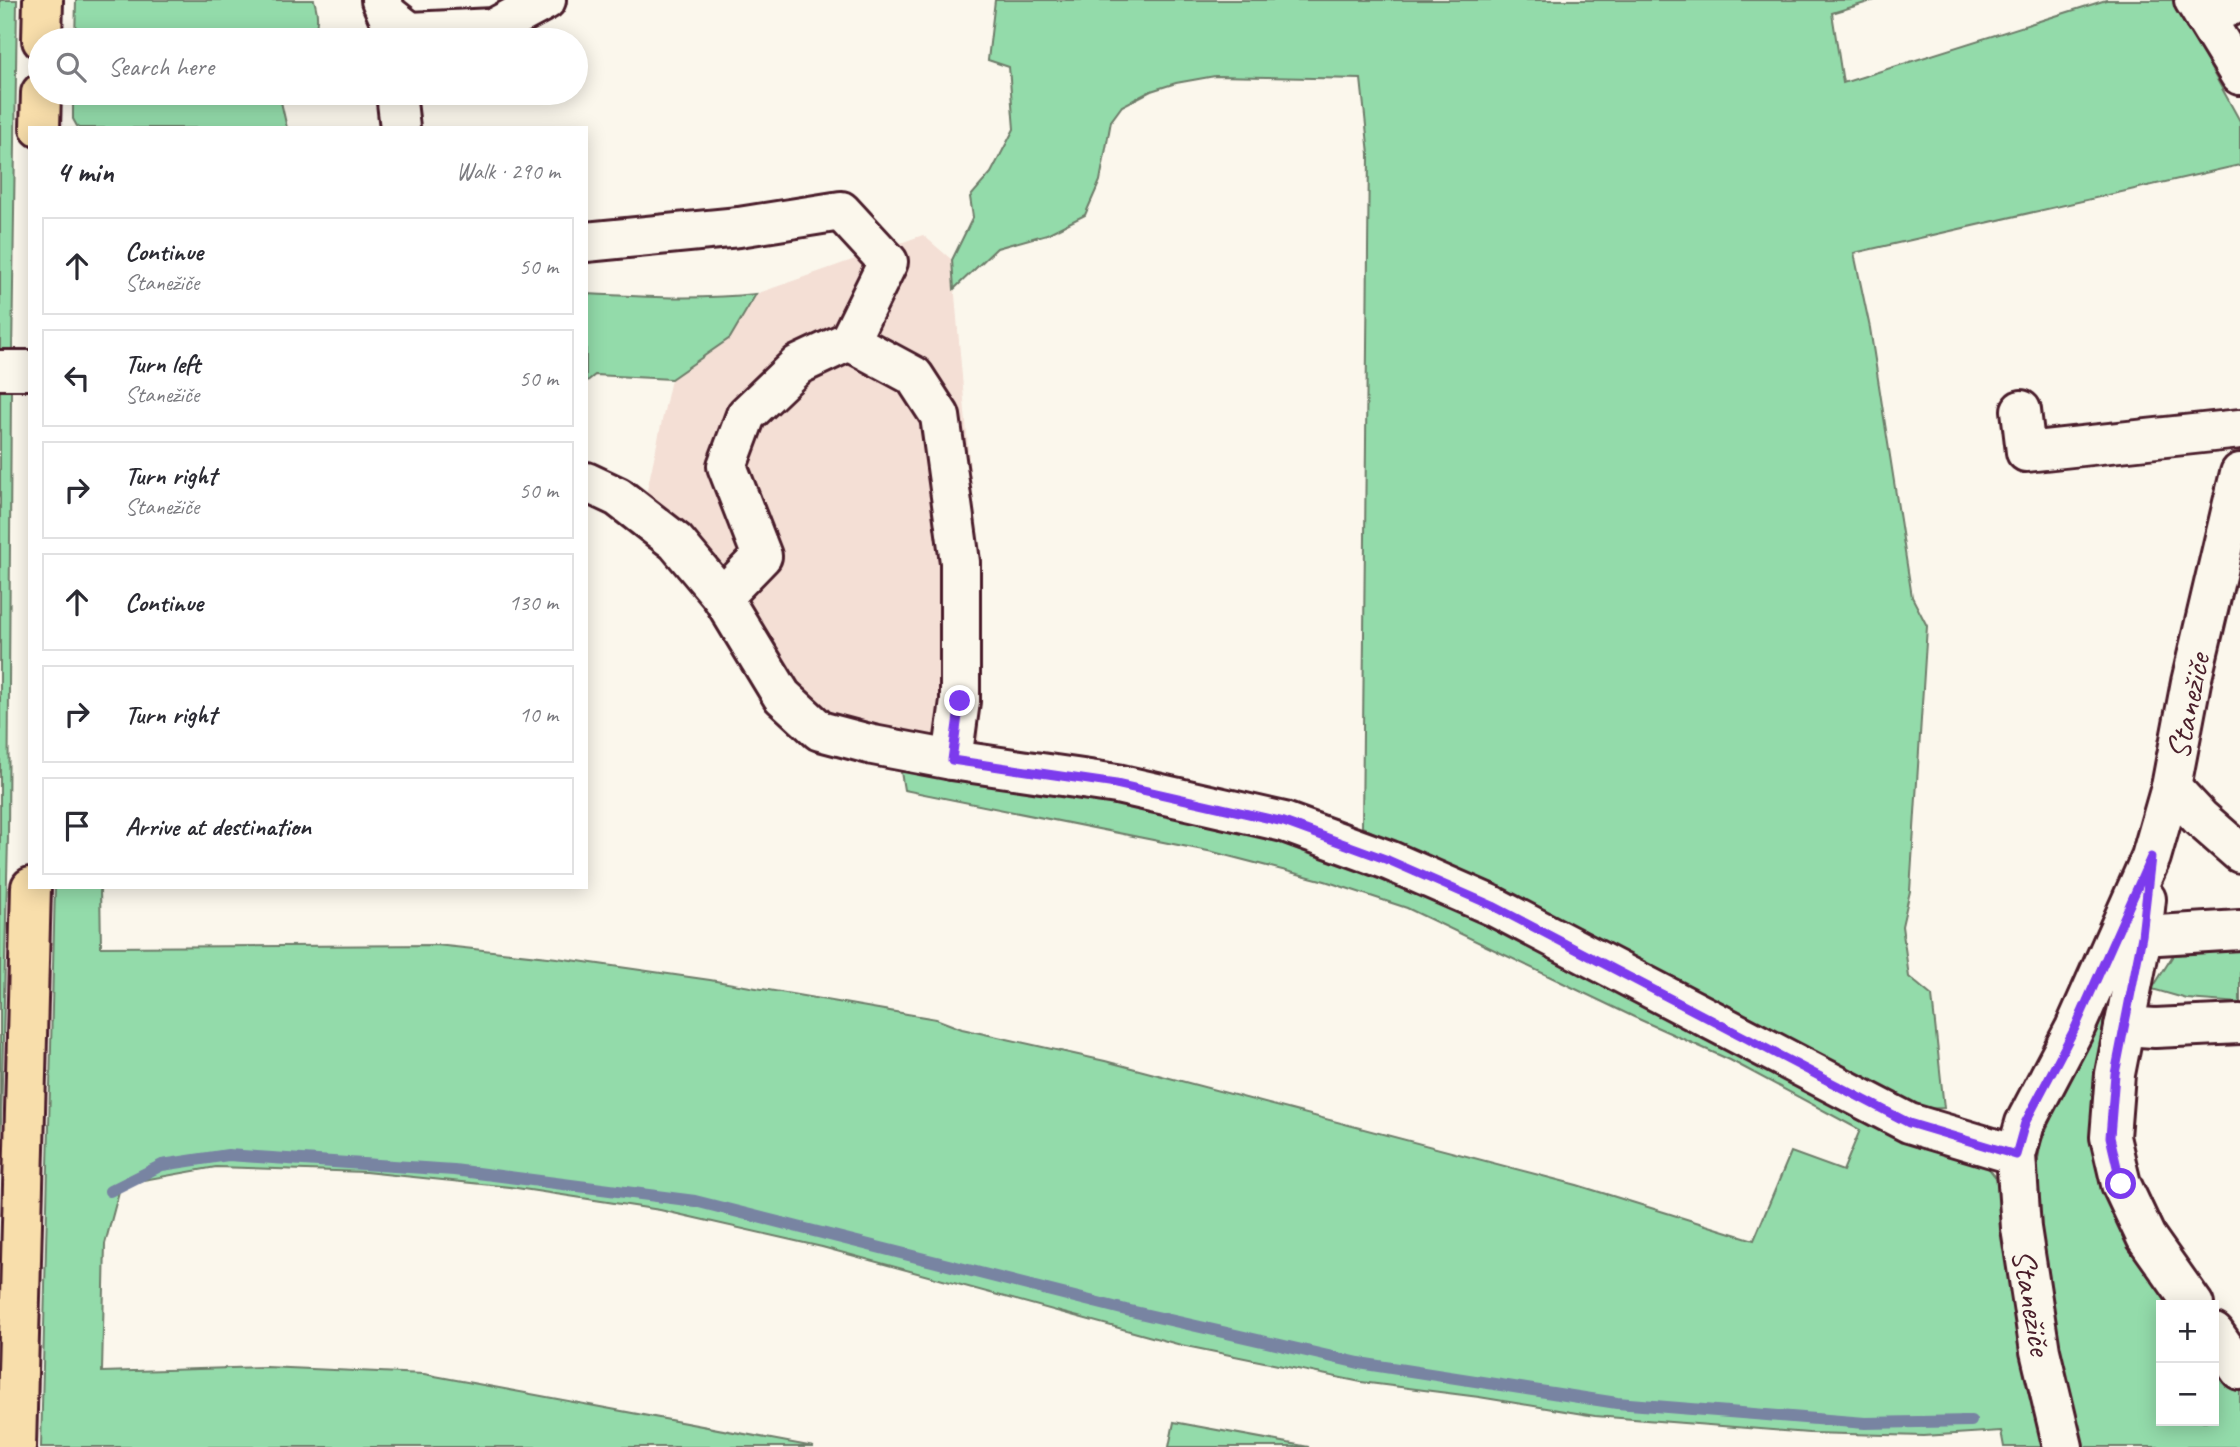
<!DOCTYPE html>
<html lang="en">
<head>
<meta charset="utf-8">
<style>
	:root { --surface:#fff; --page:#f2f2f3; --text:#2b2b33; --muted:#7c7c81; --line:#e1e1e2 }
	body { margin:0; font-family:Caveat,sans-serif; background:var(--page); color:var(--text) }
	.controls { position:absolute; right:21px; bottom:21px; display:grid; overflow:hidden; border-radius:0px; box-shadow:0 4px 18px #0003 }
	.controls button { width:63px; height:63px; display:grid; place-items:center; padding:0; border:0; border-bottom:2px solid var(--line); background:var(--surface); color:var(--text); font:35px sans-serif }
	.stop { position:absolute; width:21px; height:21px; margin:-16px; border:5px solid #7c3aed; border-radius:50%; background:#fff }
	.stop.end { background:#7c3aed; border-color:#fff; box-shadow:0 2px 7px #0008 }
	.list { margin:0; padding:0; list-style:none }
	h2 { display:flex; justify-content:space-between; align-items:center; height:91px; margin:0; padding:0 28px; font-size:30px }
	h2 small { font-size:23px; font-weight:400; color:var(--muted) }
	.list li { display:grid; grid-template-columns:46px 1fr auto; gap:21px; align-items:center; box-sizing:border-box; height:98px; margin:0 14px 14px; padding:0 14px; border:2px solid var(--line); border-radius:0px }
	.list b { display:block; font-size:26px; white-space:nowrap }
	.list p { margin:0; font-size:23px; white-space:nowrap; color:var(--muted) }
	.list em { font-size:23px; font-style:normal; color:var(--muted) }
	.icon { flex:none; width:38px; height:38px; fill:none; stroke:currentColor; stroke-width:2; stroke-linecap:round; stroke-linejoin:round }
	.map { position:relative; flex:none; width:2240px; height:1447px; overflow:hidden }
	.search { position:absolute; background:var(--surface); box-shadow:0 4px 18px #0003; left:28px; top:28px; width:560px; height:77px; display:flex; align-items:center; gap:18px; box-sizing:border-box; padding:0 24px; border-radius:38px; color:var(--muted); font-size:26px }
	.panel { position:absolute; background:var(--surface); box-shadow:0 4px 18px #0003; left:28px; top:126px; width:560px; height:763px; border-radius:0px }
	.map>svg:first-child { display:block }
	.built { fill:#f4dfd5 }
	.green { fill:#93dbaa; stroke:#6e7d6a; stroke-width:2 }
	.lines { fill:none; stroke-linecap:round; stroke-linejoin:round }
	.stream { stroke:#7884a2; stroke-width:12 }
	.minor-casing { stroke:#4a1f2b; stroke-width:44 }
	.major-casing { stroke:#4a1f2b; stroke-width:44 }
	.minor { stroke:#fbf7ec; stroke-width:38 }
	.major { stroke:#f8deab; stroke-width:38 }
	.route { stroke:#7c3aed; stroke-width:9 }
	.labels { text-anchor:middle; stroke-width:6; stroke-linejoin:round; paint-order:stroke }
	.street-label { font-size:33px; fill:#4a1f2b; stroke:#fbf7ec }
</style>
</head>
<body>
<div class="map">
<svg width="2240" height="1447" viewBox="0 0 2240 1447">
	<rect width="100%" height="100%" fill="#fbf7ec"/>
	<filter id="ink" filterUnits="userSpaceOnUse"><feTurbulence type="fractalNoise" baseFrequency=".0143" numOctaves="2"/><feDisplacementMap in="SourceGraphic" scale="14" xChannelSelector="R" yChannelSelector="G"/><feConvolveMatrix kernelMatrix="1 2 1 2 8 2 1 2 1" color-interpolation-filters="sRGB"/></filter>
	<g filter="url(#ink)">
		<path class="built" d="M923,235L952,260L980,586L979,745L910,736L826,713L786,677L646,495L671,379L730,338L756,294Z"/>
		<g class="green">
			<path d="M0,0H17L12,356L0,355Z"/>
			<path d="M76,0H314C318,13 319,29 310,40H75Z"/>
			<path d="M995,0H1875L1832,13L1843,83L2106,0H2173L2240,121V165L1854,253L1870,328L1912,597L1927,626L1910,891L1902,926L1909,977L1932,996L1944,1108L1918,1109L1577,931L1362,827L1369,154L1361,79L1215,76L1176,83L1151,91L1122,106L1111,121L1100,181L1085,215L1047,234L997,248L954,289L952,260L973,217L970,197L991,173L1014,129L1009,67L988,60Z"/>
			<path d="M73,93H279L287,128H78L73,119Z"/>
			<path d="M586,294C643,297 699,300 756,294L730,338L671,379L595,375L586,382Z"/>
			<path d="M0,390H11L8,838L0,1160Z"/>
			<path d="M900,766L981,778L1215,821L1384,872L1986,1165L2001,1184L2047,1447H2004L2001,1431L1924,1436L1809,1433L1595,1416L1479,1397L1361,1382L1181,1345L822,1247L660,1210L510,1187L365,1172L216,1167L121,1184L105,1244L102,1372L266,1367L424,1374L814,1447H41L55,887H100L101,947L436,945L557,958L710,980L936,1019L962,1029L1105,1061L1577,1185L1754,1240L1791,1152L1843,1171L1860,1130L1730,1060L1634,1017L1407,908L1325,881L1213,852L904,790Z"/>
			<path d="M2240,940V1003L2187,999L2152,989L2177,949Z"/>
			<path d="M2127,947L2101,1091L2183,1305H2161V1421H2214V1352L2240,1385V1447H2079L2044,1280L2035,1178L2041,1141Z"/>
			<path d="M1174,1422L1309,1447H1169Z"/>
		</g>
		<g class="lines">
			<path class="stream" d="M110,1191L162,1165L228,1155L454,1170L695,1201L1126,1310L1359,1363L1617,1403L1865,1423L1971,1421"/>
			<g class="minor-casing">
				<g id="minor">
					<path d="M381,0L387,14L410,32"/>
					<path d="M2194,0L2240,75"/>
					<path d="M2204,17L2240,2"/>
					<path d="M408,40L410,32L494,28L546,0"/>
					<path d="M396,93L400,128"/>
					<path d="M586,242L739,227L841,211L888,262L849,341L798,365L746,415L727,466L762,556L722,597"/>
					<path d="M849,341L914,376L940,416L960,562V701L952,760"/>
					<path d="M0,370H30"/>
					<path d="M2021,410L2026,452L2240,429"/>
					<path d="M586,482L618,497L676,542L722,597L782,696L820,731L873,745L952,760L1117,784L1284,822L1388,860L1493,906L1909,1123L2016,1155"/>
					<path d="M2171,787L2200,818L2240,853"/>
					<path d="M2146,899L2142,936L2115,1074L2110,1137L2121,1184L2146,1237L2194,1305"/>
					<path d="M2142,936L2240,930"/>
					<path d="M2124,1026L2155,1028L2240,1024"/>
					<path d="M2214,1333L2240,1370"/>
					<path d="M2063,1447L2040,1351L2021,1228L2016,1155L2025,1123L2075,1028L2151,857L2171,787L2191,682L2240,473"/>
				</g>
			</g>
			<g class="major-casing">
				<g id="major">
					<path d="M42,40L43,0"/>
					<path d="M40,128L41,93"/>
					<path d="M16,1447L31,887"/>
				</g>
			</g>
			<use href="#minor" class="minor"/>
			<use href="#major" class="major"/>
		</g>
	</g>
	<g class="lines" filter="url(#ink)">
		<path class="route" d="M960,701L952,760L1116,784L1284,822L1388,860L1493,906L1909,1123L2016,1155L2025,1123L2075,1028L2151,857L2142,936L2115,1074L2110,1137L2121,1184"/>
	</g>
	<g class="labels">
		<g class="street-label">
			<text transform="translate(2187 706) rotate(-78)" y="12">Stanežiče</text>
			<text transform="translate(2033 1302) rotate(80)" y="12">Stanežiče</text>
		</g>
	</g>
</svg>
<div class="controls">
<button>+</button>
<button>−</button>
</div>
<div class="stop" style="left:2121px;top:1184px"></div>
<div class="stop end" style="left:960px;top:701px"></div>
<div class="search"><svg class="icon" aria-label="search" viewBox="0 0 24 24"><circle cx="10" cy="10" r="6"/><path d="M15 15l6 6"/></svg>Search here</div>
<section class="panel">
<h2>4 min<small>Walk · 290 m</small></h2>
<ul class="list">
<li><svg class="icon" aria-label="ahead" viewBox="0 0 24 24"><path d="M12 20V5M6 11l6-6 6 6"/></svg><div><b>Continue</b><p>Stanežiče</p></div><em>50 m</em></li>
<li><svg class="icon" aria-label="left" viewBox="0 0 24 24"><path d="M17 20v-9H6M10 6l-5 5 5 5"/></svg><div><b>Turn left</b><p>Stanežiče</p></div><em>50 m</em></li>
<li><svg class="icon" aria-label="right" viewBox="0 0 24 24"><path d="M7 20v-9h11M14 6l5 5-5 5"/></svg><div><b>Turn right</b><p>Stanežiče</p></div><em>50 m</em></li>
<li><svg class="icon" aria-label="ahead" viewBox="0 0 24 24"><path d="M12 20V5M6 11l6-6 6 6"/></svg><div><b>Continue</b></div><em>130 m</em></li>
<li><svg class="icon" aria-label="right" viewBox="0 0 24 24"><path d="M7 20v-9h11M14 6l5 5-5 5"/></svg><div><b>Turn right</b></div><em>10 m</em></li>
<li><svg class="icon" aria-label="arrive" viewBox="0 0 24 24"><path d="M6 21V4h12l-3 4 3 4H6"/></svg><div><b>Arrive at destination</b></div></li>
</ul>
</section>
</div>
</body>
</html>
